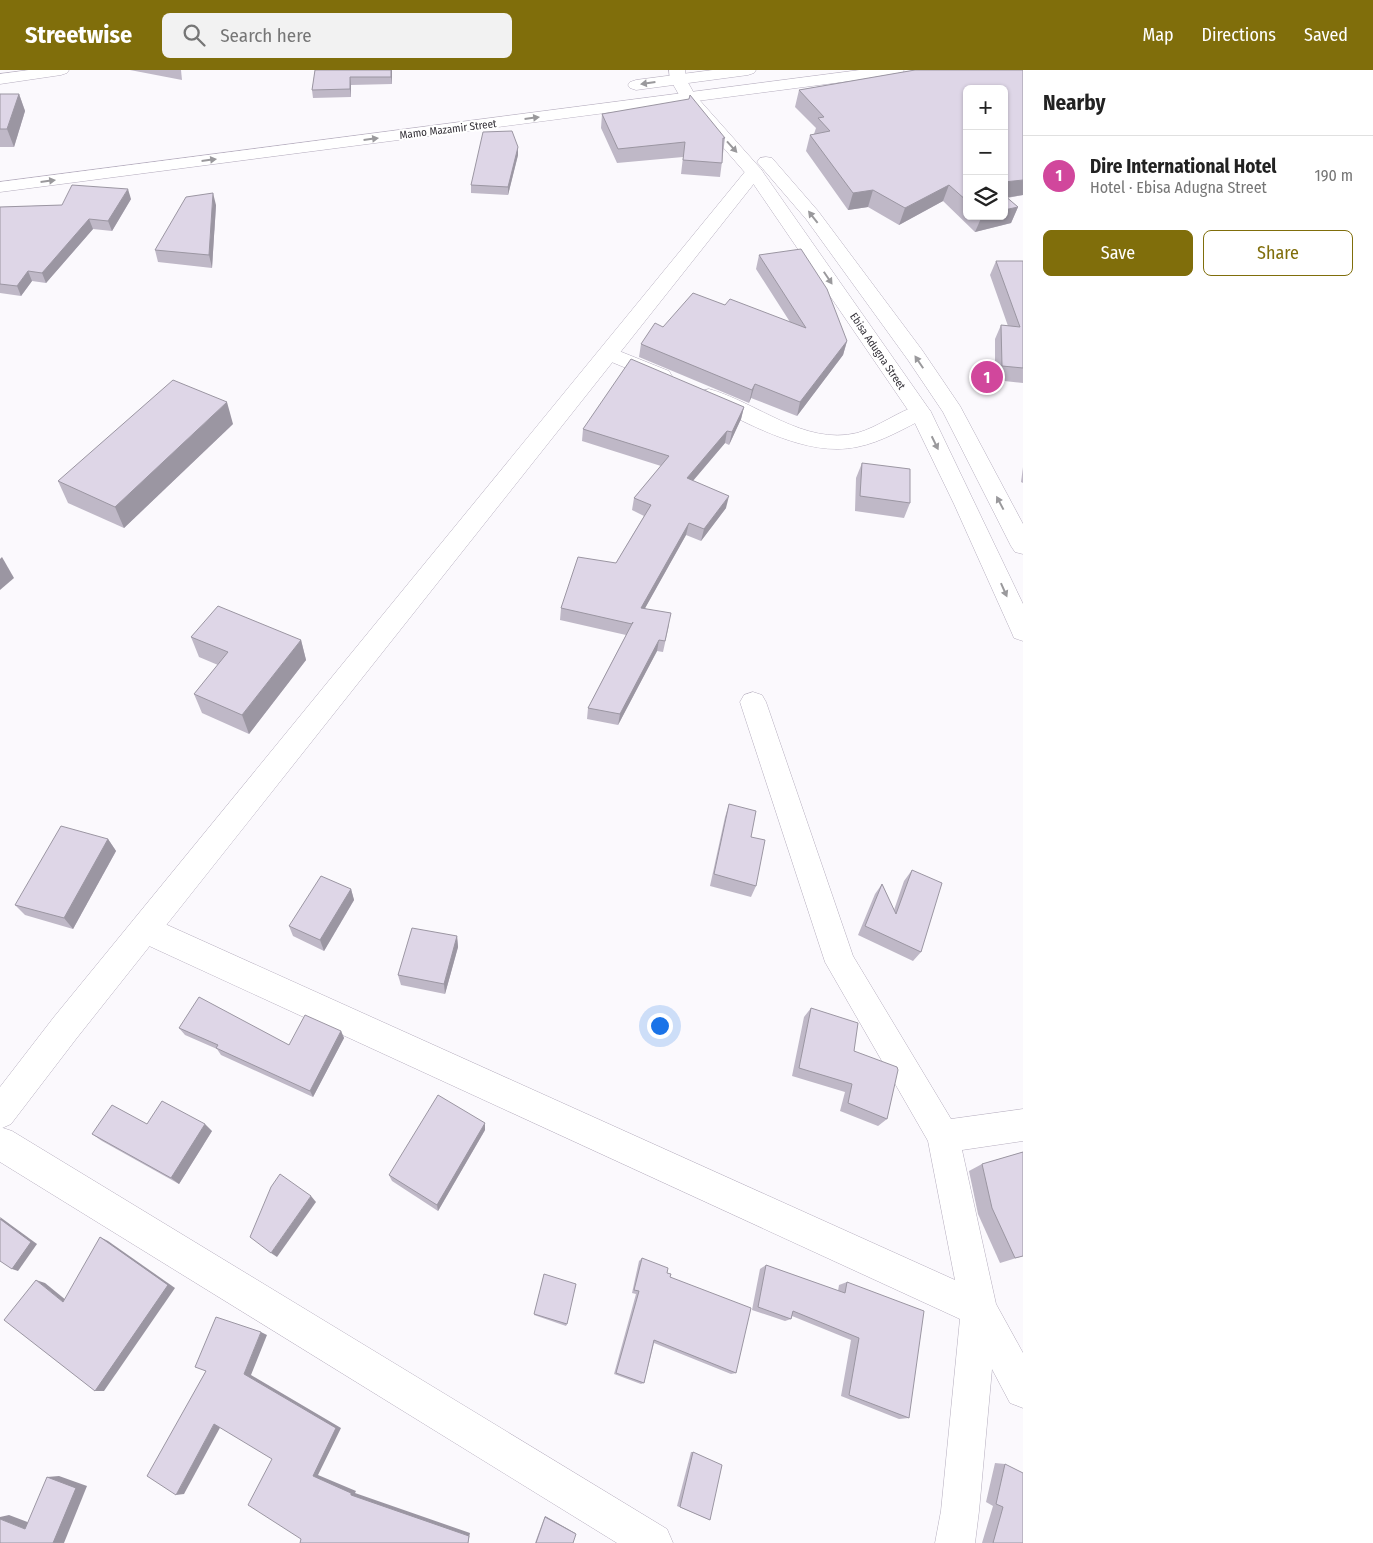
<!DOCTYPE html>
<html lang="en">
<head>
<meta charset="utf-8">
<style>
	:root { --surface:#fff; --page:#f2f2f2; --text:#222; --muted:#767676; --line:#e0e0e0; --accent:#806e0b }
	body { margin:0; font-family:"Fira Sans Condensed",sans-serif; background:var(--page); color:var(--text) }
	.controls { position:absolute; right:15px; top:15px; display:grid; overflow:hidden; border-radius:8px; box-shadow:0 1px 4px #0004 }
	.controls button { width:45px; height:45px; display:grid; place-items:center; padding:0; border:0; border-bottom:1px solid var(--line); background:var(--surface); color:var(--text); font:25px sans-serif }
	.you { position:absolute; left:659px; top:955px; width:18px; height:18px; margin:-12px; border:4px solid #fff; border-radius:50%; background:#1a73e8; box-shadow:0 0 0 8px #1a73e833 }
	.badge { display:grid; place-items:center; width:32px; height:32px; border-radius:50%; background:var(--accent); color:#fff; font-size:16px; font-weight:700 }
	.pin { position:absolute; translate:-50% -50%; border:2px solid #fff; box-shadow:0 1px 5px #0006 }
	.list { margin:0; padding:0; list-style:none }
	h2 { display:flex; justify-content:space-between; align-items:center; height:65px; margin:0; padding:0 20px; font-size:21px }
	h2 small { font-size:16px; font-weight:400; color:var(--muted) }
	.list li { display:grid; grid-template-columns:32px 1fr auto; gap:15px; align-items:center; box-sizing:border-box; height:80px; padding:0 20px; border-top:1px solid var(--line) }
	.list b { display:block; font-size:19px; white-space:nowrap }
	.list p { margin:0; font-size:16px; white-space:nowrap; color:var(--muted) }
	.list em { font-size:16px; font-style:normal; color:var(--muted) }
	.actions { display:flex; gap:10px; padding:15px 20px }
	.actions a { flex:1; padding:11px 0; border:1px solid var(--accent); border-radius:8px; text-align:center; font-size:18px; color:var(--accent) }
	.actions .main { background:var(--accent); color:#fff }
	.icon { flex:none; width:28px; height:28px; fill:none; stroke:currentColor; stroke-width:2; stroke-linecap:round; stroke-linejoin:round }
	.map { position:relative; flex:none; width:1023px; height:1473px; overflow:hidden }
	header { display:flex; align-items:center; gap:30px; box-sizing:border-box; height:70px; padding:0 25px; background:var(--accent); color:#fff }
	header strong { font-size:24px }
	nav { display:flex; gap:28px; margin-inline-start:auto; font-size:18px }
	.search { width:350px; height:45px; background:var(--page); display:flex; align-items:center; gap:12px; box-sizing:border-box; padding:0 18px; border-radius:8px; color:var(--muted); font-size:19px }
	main { display:flex }
	aside { flex:1; background:var(--surface) }
	.map>svg:first-child { display:block }
	.lines { fill:none; stroke-linecap:round; stroke-linejoin:round }
	.minor-casing { stroke:#b5adbe; stroke-width:1 }
	.tertiary-casing { stroke:#b5adbe; stroke-width:1 }
	.secondary-casing { stroke:#b5adbe; stroke-width:1 }
	.primary-casing { stroke:#b5adbe; stroke-width:1 }
	.minor { fill:#fff; fill-rule:evenodd }
	.tertiary { fill:#fff; fill-rule:evenodd }
	.secondary { fill:#fff; fill-rule:evenodd }
	.primary { fill:#fff; fill-rule:evenodd }
	.wall { fill:#bfb8c7; fill-rule:evenodd }
	.shaded-wall { fill:#9b96a2 }
	.building { fill:#ded6e7; stroke:#9b96a2 }
	.oneway { fill:#9a999c }
	.labels { text-anchor:middle; stroke-width:4; stroke-linejoin:round; paint-order:stroke }
	.far-street-label { font-size:11px; fill:#36333a; stroke:#fff }
</style>
</head>
<body>
<header>
<strong>Streetwise</strong>
<div class="search"><svg class="icon" aria-label="search" viewBox="0 0 24 24"><circle cx="10" cy="10" r="6"/><path d="M15 15l6 6"/></svg>Search here</div>
<nav><a>Map</a><a>Directions</a><a>Saved</a></nav>
</header>
<main>
<div class="map">
<svg width="1023" height="1473" viewBox="0 0 1023 1473">
	<rect width="100%" height="100%" fill="#fbf9fd"/>
	<g class="lines">
		<g class="minor-casing">
			<g id="minor">
				<path d="M29,0H69L67,3L61,5L0,14V4Z"/>
				<path d="M609,277L669,301L672,306L669,311L662,313L602,288L599,283L602,278Z"/>
				<path d="M709,319C757,332 804,376 857,363C879,357 898,341 920,335L927,337L931,342L927,347C905,358 882,372 857,377C806,388 746,352 702,331L699,326L702,321Z"/>
				<path d="M753,622L762,625L766,632L853,886L951,1049L1023,1039V1071L962,1080L996,1234L1023,1283V1338L1010,1333L992,1299L979,1441L975,1473H935L941,1441L960,1249L134,869L129,859L134,849L144,845L154,849L955,1210L928,1071L825,892L740,632L744,625Z"/>
				<path d="M0,1057L12,1061L667,1459L673,1473H617L0,1092Z"/>
			</g>
		</g>
		<g class="tertiary-casing">
			<path id="tertiary" d="M754,97L760,98L763,102L760,106L76,969L11,1054L0,1059V1017L54,947L748,98Z"/>
		</g>
		<g class="secondary-casing">
			<g id="secondary">
				<path d="M669,0H685L686,9L695,25L760,98L931,342L1023,534V571L1014,568L1011,561L954,434L910,343L748,106L682,30L670,9Z"/>
				<path d="M766,87L772,88L818,141L922,280L960,336L1023,454V484L1015,482L1011,476L943,342L908,290L806,149L757,92L760,88Z"/>
			</g>
		</g>
		<g class="primary-casing">
			<g id="primary">
				<path d="M713,0H756L754,3L748,5L636,20L630,18L628,15L630,12L636,10Z"/>
				<path d="M860,0H904L902,3L896,5L0,122V112Z"/>
			</g>
		</g>
		<use href="#minor" class="minor"/>
		<use href="#tertiary" class="tertiary"/>
		<use href="#secondary" class="secondary"/>
		<use href="#primary" class="primary"/>
	</g>
	<g class="wall">
		<path d="M130,0H181L182,10Z"/>
		<path d="M315,0H392V14L351,15V27L313,28L312,20Z"/>
		<path d="M915,0H1023V125L1007,128L1018,137L1011,153L975,162L943,131L899,155L868,137L848,140L806,81L810,65L814,64L816,58L795,37L799,20ZM967,19H1004V146H967Z"/>
		<path d="M0,24H19L25,41L14,77H0Z"/>
		<path d="M602,44L725,68L720,107L681,104L683,87L617,93L601,58Z"/>
		<path d="M518,77V85L508,125L471,123V115Z"/>
		<path d="M131,129L112,161L93,159L46,213L32,211L21,226L0,223V137L62,135Z"/>
		<path d="M216,135L212,198L158,192L155,180Z"/>
		<path d="M759,185L847,271L843,285L797,346L751,328L749,333L639,287L641,274L663,257L725,235L790,252L756,199Z"/>
		<path d="M996,191H1023V313L995,310V269L1001,255L1008,256L990,205Z"/>
		<path d="M744,337L741,349L729,375L725,373L693,411L726,438L701,471L686,465L645,538L669,555L663,582L657,581L618,655L587,649L588,638L626,565L560,550L561,538L616,493L644,446L632,440L634,428L661,396L582,371L583,359Z"/>
		<path d="M233,354L124,458L68,433L58,411Z"/>
		<path d="M862,393L910,433L904,448L855,441L856,408Z"/>
		<path d="M1023,397V413L1021,412Z"/>
		<path d="M191,567L301,570L306,590L249,664L202,643L194,624L218,595L199,587Z"/>
		<path d="M729,734L751,767L756,816L751,827L710,816L725,747Z"/>
		<path d="M108,769L116,781L73,859L25,845L15,835Z"/>
		<path d="M912,800L921,882L913,891L858,865L875,824L882,814L894,840L904,811Z"/>
		<path d="M351,819L354,830L324,881L293,866L289,856Z"/>
		<path d="M457,866L458,877L445,924L401,915L398,905Z"/>
		<path d="M811,938L854,981L887,1049L878,1056L840,1041L845,1022L792,1006L804,947Z"/>
		<path d="M179,958L289,975L341,961L344,968L313,1027L221,985L217,979L185,965Z"/>
		<path d="M147,1054L212,1061L179,1114L102,1071L92,1064Z"/>
		<path d="M485,1060L438,1141L392,1111L389,1105Z"/>
		<path d="M1023,1082V1186L1000,1193L978,1144L969,1101L982,1094Z"/>
		<path d="M642,1188L667,1203L670,1207L736,1303L731,1304L654,1273L644,1313L641,1314L614,1304L636,1224L632,1223L639,1191Z"/>
		<path d="M766,1195L838,1221L839,1215L847,1212L909,1348L899,1349L841,1326L851,1270L792,1246L791,1249L785,1251L752,1240L760,1199Z"/>
		<path d="M544,1204L567,1254L566,1256L534,1245Z"/>
		<path d="M691,1382H693L710,1450L677,1436Z"/>
		<path d="M995,1393L1005,1394L1023,1473H982L993,1436L986,1432Z"/>
		<path d="M545,1446L575,1463L573,1473H535Z"/>
	</g>
	<g class="shaded-wall">
		<path d="M391,0H392V14L391,7Z"/>
		<path d="M350,7L351,15V27L350,19Z"/>
		<path d="M19,24L25,41L14,77L7,59Z"/>
		<path d="M518,77V85L508,125V117Z"/>
		<path d="M1023,110V125L1004,128V112Z"/>
		<path d="M949,115L943,131L899,155L905,138Z"/>
		<path d="M128,119L131,129L112,161L108,151Z"/>
		<path d="M873,120L868,137L848,140L853,123Z"/>
		<path d="M213,123L216,135L212,198L209,185Z"/>
		<path d="M1018,137L1011,153L975,162L982,146H1004V140Z"/>
		<path d="M89,149L93,159L46,213L42,203Z"/>
		<path d="M28,201L32,211L21,226L17,216Z"/>
		<path d="M847,271L843,285L797,346L800,332Z"/>
		<path d="M755,314L751,328L749,333L752,320Z"/>
		<path d="M227,332L233,354L124,458L115,437Z"/>
		<path d="M744,337L741,349L729,375L732,362Z"/>
		<path d="M727,361L725,373L685,420L687,408Z"/>
		<path d="M729,426L726,438L701,471L704,459Z"/>
		<path d="M689,453L686,465L639,549L641,538Z"/>
		<path d="M2,487L14,508L0,520V489Z"/>
		<path d="M301,570L306,590L249,664L242,645Z"/>
		<path d="M659,570L657,581L618,655L620,644Z"/>
		<path d="M108,769L116,781L73,859L64,848Z"/>
		<path d="M351,819L354,830L324,881L320,870Z"/>
		<path d="M457,866L458,877L445,924L444,914Z"/>
		<path d="M341,961L344,968L313,1027L310,1021Z"/>
		<path d="M485,1053V1060L438,1141L437,1135Z"/>
		<path d="M205,1054L212,1061L179,1114L171,1108Z"/>
		<path d="M311,1126L316,1132L277,1187L271,1183Z"/>
		<path d="M0,1147L37,1174L18,1201L12,1199Z"/>
		<path d="M100,1167L108,1171L175,1218L104,1321H95Z"/>
		<path d="M36,1210L45,1213L72,1235L63,1232Z"/>
		<path d="M261,1262L267,1265L251,1305L341,1358L318,1405L356,1421L355,1423L470,1463L468,1473L351,1425L313,1406L244,1304Z"/>
		<path d="M214,1354H222L184,1424L176,1425Z"/>
		<path d="M59,1406L87,1416L64,1473H53L47,1407Z"/>
		<path d="M9,1445L38,1456L25,1459L0,1449V1447Z"/>
		<path d="M545,1446L575,1463L576,1464L545,1447Z"/>
	</g>
	<g class="building">
		<path d="M315,0H391V7H350V19L312,20Z"/>
		<path d="M915,0H1023V110L1004,112V19H967V131L949,115L905,138L873,120L853,123L810,65L830,61L818,48L824,47L799,20Z"/>
		<path d="M0,24H19L7,59H0Z"/>
		<path d="M690,25L725,68H723L722,93L683,90L685,72L618,79L602,44L689,29Z"/>
		<path d="M512,61L518,77L508,117L471,115L483,62Z"/>
		<path d="M72,115L128,119L108,151L89,149L42,203L28,201L17,216L0,214V137L62,135Z"/>
		<path d="M213,123L209,185L155,180L186,127Z"/>
		<path d="M1004,125L1018,137L1004,140Z"/>
		<path d="M801,179L827,219L847,271L800,332L755,314L752,320L641,274L655,253L663,257L693,223L725,235L730,229L806,258L759,185Z"/>
		<path d="M996,191H1023V298L1002,296L1001,255L1020,257Z"/>
		<path d="M631,289L744,337L732,362L727,361L687,408L729,426L704,459L689,453L641,538L671,543L665,571L659,570L620,644L588,638L633,552L632,554L561,538L578,487L616,493L651,435L634,428L669,386L583,359Z"/>
		<path d="M173,310L227,332L115,437L58,411Z"/>
		<path d="M862,393L910,399V433L860,426Z"/>
		<path d="M218,536L301,570L242,645L194,624L228,582L191,567Z"/>
		<path d="M729,734L756,741L751,767L765,770L756,816L714,804Z"/>
		<path d="M61,756L108,769L64,848L15,835Z"/>
		<path d="M912,800L942,813L921,882L865,856L882,814L896,844Z"/>
		<path d="M321,806L351,819L320,870L289,856Z"/>
		<path d="M412,858L457,866L444,914L398,905Z"/>
		<path d="M199,927L289,975L305,945L341,961L310,1021L216,978L218,975L179,958Z"/>
		<path d="M811,938L858,953L854,981L897,997L898,1000L887,1049L848,1033L852,1014L799,998Z"/>
		<path d="M438,1025L485,1053L437,1135L389,1105Z"/>
		<path d="M162,1031L205,1054L171,1108L92,1064L112,1035L147,1054Z"/>
		<path d="M1023,1082V1186L1015,1188L992,1138L982,1094Z"/>
		<path d="M280,1104L311,1126L271,1183L250,1167L271,1117Z"/>
		<path d="M0,1149L31,1172L12,1199L0,1191Z"/>
		<path d="M100,1167L168,1215L95,1321L4,1250L36,1210L63,1232Z"/>
		<path d="M642,1188L668,1198L667,1203L671,1204L670,1207L751,1238L736,1303L654,1270L644,1313L616,1303L639,1221L634,1220Z"/>
		<path d="M766,1195L845,1223L847,1212L924,1241L909,1348L849,1325L859,1268L793,1241L791,1249L758,1237Z"/>
		<path d="M544,1204L576,1214L567,1254L534,1244Z"/>
		<path d="M216,1247L261,1262L244,1304L336,1358L313,1406L351,1423V1425L469,1466L468,1473H300L301,1469L248,1435L272,1389L214,1354L176,1425L147,1406L206,1301L195,1297Z"/>
		<path d="M693,1382L722,1395L710,1450L680,1437Z"/>
		<path d="M1005,1394L1023,1403V1473H993L1003,1437L996,1434Z"/>
		<path d="M47,1407L76,1418L53,1473H0V1449L25,1459Z"/>
		<path d="M545,1447L576,1464L573,1473H536Z"/>
	</g>
	<defs><path id="oneway-solid" d="M-6-.8H1V-3.2L6.5 0L1 3.2V.8H-6Z" transform="scale(1.25)"/></defs>
	<g class="oneway">
		<use href="#oneway-solid" transform="translate(648 13) rotate(172)"/>
		<use href="#oneway-solid" transform="translate(532 48) rotate(-7)"/>
		<use href="#oneway-solid" transform="translate(371 69) rotate(-7)"/>
		<use href="#oneway-solid" transform="translate(732 77) rotate(48)"/>
		<use href="#oneway-solid" transform="translate(209 90) rotate(-7)"/>
		<use href="#oneway-solid" transform="translate(48 111) rotate(-7)"/>
		<use href="#oneway-solid" transform="translate(813 147) rotate(-128)"/>
		<use href="#oneway-solid" transform="translate(828 208) rotate(56)"/>
		<use href="#oneway-solid" transform="translate(919 292) rotate(-124)"/>
		<use href="#oneway-solid" transform="translate(935 373) rotate(64)"/>
		<use href="#oneway-solid" transform="translate(1000 433) rotate(-118)"/>
		<use href="#oneway-solid" transform="translate(1004 520) rotate(66)"/>
	</g>
	<g class="labels">
		<g class="far-street-label">
			<text transform="translate(448 59) rotate(-7)" y="4">Mamo Mazamir Street</text>
			<text transform="translate(878 281) rotate(56)" y="4">Ebisa Adugna Street</text>
		</g>
	</g>
</svg>
<div class="controls">
<button>+</button>
<button>−</button>
<button><svg class="icon" aria-label="layers" viewBox="0 0 24 24"><path d="M12 4l9 5-9 5-9-5zM3 14l9 5 9-5"/></svg></button>
</div>
<div class="you"></div>
<div class="pin badge" style="left:987px;top:307px;background:#d1479c">1</div>
</div>
<aside>
<h2>Nearby<small></small></h2>
<ul class="list">
<li><span class="badge" style="background:#d1479c">1</span><div><b>Dire International Hotel</b><p>Hotel · Ebisa Adugna Street</p></div><em>190 m</em></li>
</ul>
<div class="actions"><a class="main">Save</a><a>Share</a></div>
</aside>
</main>
</body>
</html>
